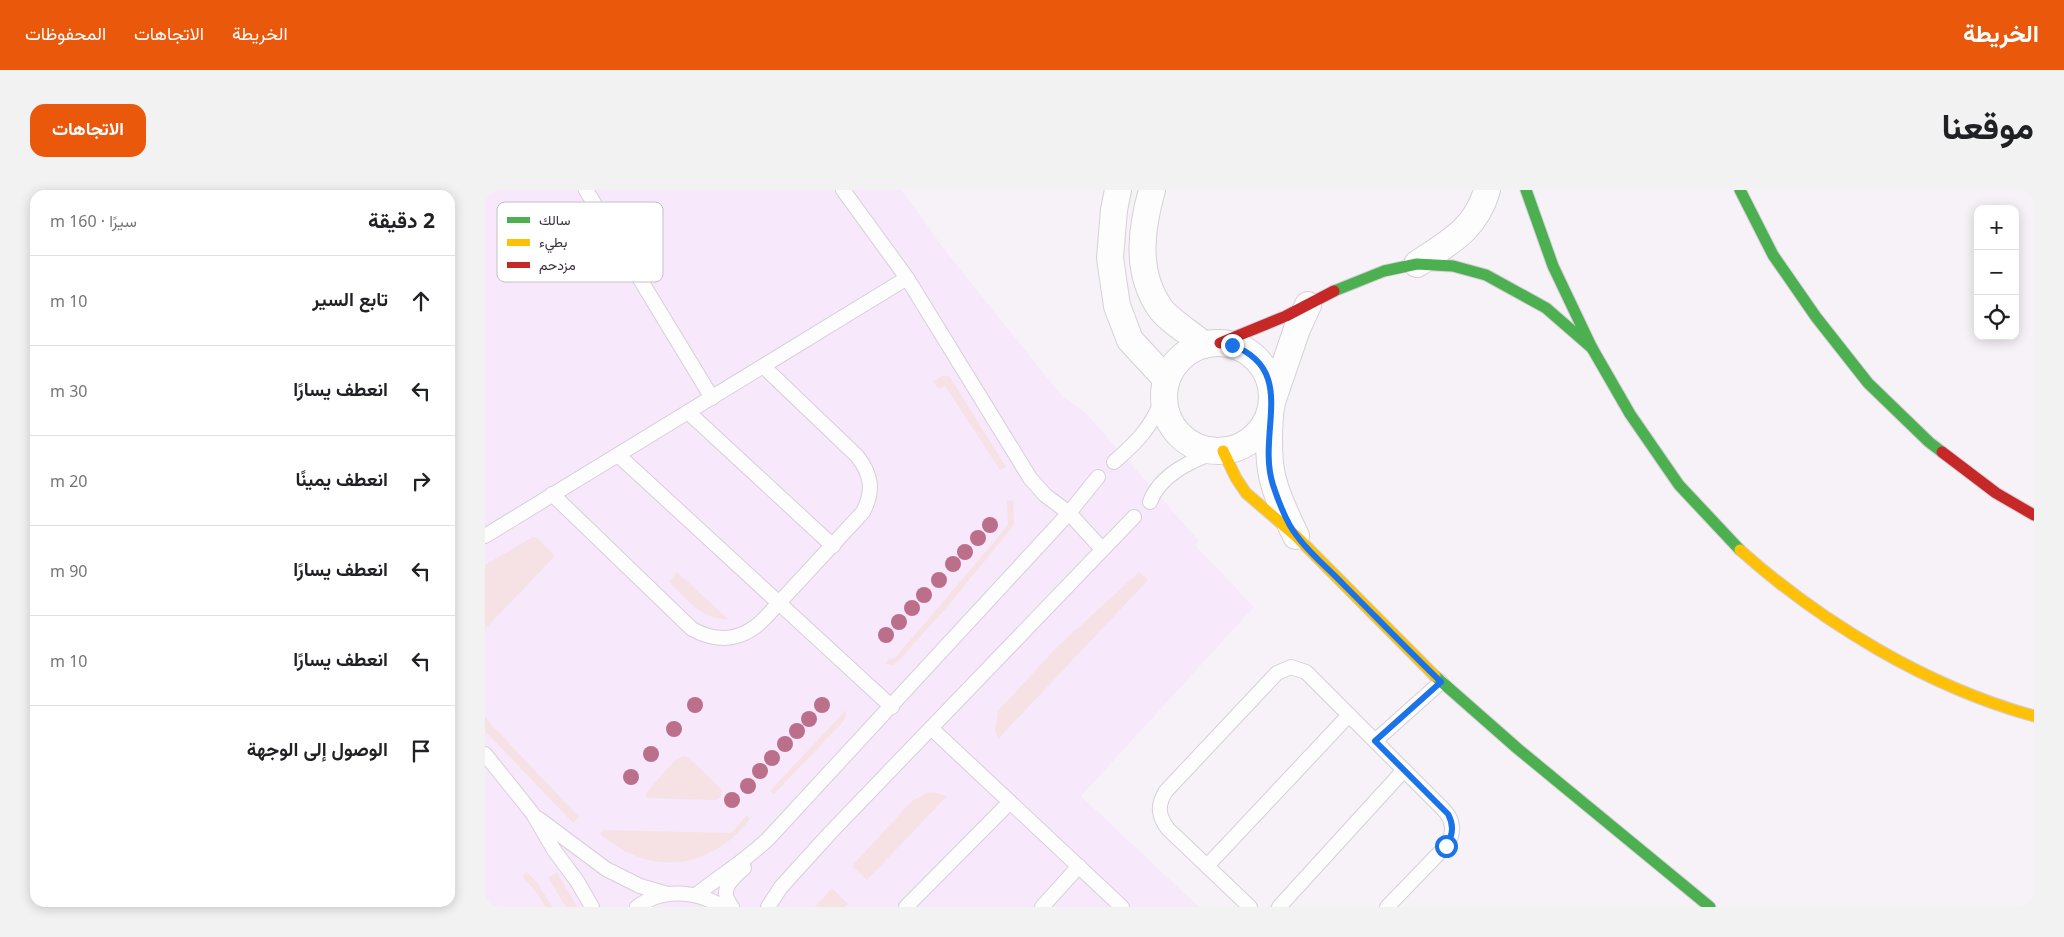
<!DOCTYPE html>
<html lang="ar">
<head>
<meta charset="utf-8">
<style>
	:root { --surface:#fff; --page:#f2f2f2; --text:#202124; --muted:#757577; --line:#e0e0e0; --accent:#ea580c }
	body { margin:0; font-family:"Noto Sans",Vazirmatn,sans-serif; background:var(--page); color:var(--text); direction:rtl }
	.controls { position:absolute; right:15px; top:15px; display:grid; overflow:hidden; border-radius:10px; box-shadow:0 2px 12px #0003 }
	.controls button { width:45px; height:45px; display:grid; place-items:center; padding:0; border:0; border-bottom:1px solid var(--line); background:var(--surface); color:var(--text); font:25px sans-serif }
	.stop { position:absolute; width:15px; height:15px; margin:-11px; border:4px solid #1a73e8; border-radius:50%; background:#fff }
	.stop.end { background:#1a73e8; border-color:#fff; box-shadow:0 1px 5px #0008 }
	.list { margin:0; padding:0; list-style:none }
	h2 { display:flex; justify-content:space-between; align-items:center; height:65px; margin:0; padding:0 20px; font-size:21px }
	h2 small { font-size:16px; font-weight:400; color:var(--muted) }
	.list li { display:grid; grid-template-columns:32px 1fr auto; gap:15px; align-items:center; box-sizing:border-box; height:90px; padding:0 20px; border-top:1px solid var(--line) }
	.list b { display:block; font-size:19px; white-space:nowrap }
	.list em { font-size:16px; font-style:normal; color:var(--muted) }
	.icon { flex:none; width:28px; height:28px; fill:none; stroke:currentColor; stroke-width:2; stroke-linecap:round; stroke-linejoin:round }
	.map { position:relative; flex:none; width:1549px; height:717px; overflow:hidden; direction:ltr; border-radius:15px }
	header { display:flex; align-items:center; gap:30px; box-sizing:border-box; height:70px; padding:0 25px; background:var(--accent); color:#fff }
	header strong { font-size:24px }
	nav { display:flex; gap:28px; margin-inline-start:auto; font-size:18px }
	.intro { display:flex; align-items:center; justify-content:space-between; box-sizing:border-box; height:120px; padding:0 30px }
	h1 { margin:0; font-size:35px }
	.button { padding:12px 22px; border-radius:15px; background:var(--accent); color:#fff; font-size:18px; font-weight:700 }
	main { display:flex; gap:30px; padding:0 30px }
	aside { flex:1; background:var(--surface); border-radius:15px; box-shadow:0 2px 12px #0003 }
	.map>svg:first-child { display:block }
	.built { fill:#f7e9fb }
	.green { fill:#f6e1e5 }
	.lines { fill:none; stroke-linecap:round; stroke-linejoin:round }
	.lane-casing { stroke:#d6cfd8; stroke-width:16 }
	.street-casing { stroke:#d6cfd8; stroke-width:28 }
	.fast-casing { stroke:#d6cfd8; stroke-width:13 }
	.slow-casing { stroke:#d6cfd8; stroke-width:13 }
	.jam-casing { stroke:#d6cfd8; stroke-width:13 }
	.lane { stroke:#fefdfe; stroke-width:14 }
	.street { stroke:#fefdfe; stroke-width:26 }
	.fast { stroke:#4caf50; stroke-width:11 }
	.slow { stroke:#ffc107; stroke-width:11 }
	.jam { stroke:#c62828; stroke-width:11 }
	.tree { fill:#bb6f8b }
	.route { stroke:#1a73e8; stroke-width:6 }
	.key { fill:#fff; stroke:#c3c1c4; stroke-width:1 }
	.key-label { font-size:14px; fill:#38303b }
</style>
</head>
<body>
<header>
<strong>الخريطة</strong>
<nav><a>الخريطة</a><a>الاتجاهات</a><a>المحفوظات</a></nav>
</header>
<div class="intro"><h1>موقعنا</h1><a class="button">الاتجاهات</a></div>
<main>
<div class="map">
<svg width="1549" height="717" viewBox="0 0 1549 717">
	<rect width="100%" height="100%" fill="#f7f2f8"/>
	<path class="built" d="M0,0H417L462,63L577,206L601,223L714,351L710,355L769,417L596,606L714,717H0Z"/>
	<g class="green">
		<path d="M457,186H464L466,189L521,277L515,280L460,196L454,199L448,192Z"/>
		<path d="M528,310L529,335L461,418L415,469L408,475L401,474L404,469L410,468L515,345L523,334L522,311Z"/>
		<path d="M48,347L52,348L70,366L0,439V375Z"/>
		<path d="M192,382L243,429C216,430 203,409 184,392Z"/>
		<path d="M654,382L663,390L513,549L510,540L513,521L570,459Z"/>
		<path d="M361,520V527L357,533L289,604L285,601Z"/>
		<path d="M0,526L6,534L94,627L88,633L0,541Z"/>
		<path d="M198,566L203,567L237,600L236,607L230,610L161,608V603L190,570Z"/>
		<path d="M449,602L462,606L382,690L367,676L427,611L442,603Z"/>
		<path d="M262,625L265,629C257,638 249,648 238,655C197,684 151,675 115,644L119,640L246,643Z"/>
		<path d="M42,682L53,694L67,717H61L48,698L37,686Z"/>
		<path d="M72,682L92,717H81L63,688Z"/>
		<path d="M347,698L363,714L359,717H330Z"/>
	</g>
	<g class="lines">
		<g class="lane-casing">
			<g id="lane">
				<path d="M101,0L227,208"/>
				<path d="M358,0L422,88L545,288L560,305L584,323L617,359"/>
				<path d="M203,222L348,356"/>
				<path d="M133,265L407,517"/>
				<path d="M629,272C652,252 666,238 678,208"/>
				<path d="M67,304L207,439C234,454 259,450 280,428L378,322C389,301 387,285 372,266L279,177"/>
				<path d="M665,312C675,285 705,271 731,262"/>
				<path d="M0,346L422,88"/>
				<path d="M446,538L637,717"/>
				<path d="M890,551L956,492"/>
				<path d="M0,564L48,624L69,660L92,691L107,717"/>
				<path d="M54,629L121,679L155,696L183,704"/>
				<path d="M722,676L864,525"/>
				<path d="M211,705C235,686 261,670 283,649L584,323L613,287"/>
				<path d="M152,717C178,697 212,701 238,717"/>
				<path d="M247,717C233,699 246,690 259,678"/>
				<path d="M283,717L296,697L346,642L649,327"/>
				<path d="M421,717L525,612"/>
				<path d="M557,717L594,676"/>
				<path d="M765,717L683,639C673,626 672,615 681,601L792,483L806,477L821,482L958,619C969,630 970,643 961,656L902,717"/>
				<path d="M794,717L919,580"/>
			</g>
		</g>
		<g class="street-casing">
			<g id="street">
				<path d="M633,0L629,20L625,68L632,116L645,150L681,189"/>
				<path d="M667,0C656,39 650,82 675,118C682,129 708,145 719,155"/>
				<path d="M932,74C965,52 991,39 1002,0"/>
				<circle cx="733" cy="207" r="54"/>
				<path d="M788,209L812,139L823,115"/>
				<path d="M785,225C781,280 787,297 811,346"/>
			</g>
		</g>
		<g class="fast-casing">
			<g id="fast">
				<path d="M1041,0L1068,76L1107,158L1145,224L1194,295L1255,360"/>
				<path d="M1255,0L1288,65L1331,127L1383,193L1444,252L1457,262"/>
				<path d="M849,101L899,81L932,74L968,76L1001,85L1061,118L1107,158"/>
				<path d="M950,486L1033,559L1225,717"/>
			</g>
		</g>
		<g class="slow-casing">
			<g id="slow">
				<path d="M738,261L751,288L761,303L811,346L950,486"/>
				<path d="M1255,360C1337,433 1443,497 1549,526"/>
			</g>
		</g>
		<g class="jam-casing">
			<g id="jam">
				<path d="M735,153L801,126L849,101"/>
				<path d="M1457,262L1511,303L1549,325"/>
			</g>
		</g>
		<use href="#lane" class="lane"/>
		<use href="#street" class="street"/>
		<use href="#fast" class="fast"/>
		<use href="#slow" class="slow"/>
		<use href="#jam" class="jam"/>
	</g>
	<g class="tree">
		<circle cx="505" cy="335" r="8"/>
		<circle cx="493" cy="348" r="8"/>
		<circle cx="480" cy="362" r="8"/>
		<circle cx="468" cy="374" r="8"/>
		<circle cx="454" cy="390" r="8"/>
		<circle cx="439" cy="405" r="8"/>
		<circle cx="427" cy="418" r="8"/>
		<circle cx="414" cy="432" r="8"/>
		<circle cx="401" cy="445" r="8"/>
		<circle cx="210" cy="515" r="8"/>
		<circle cx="337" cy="515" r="8"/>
		<circle cx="324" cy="529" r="8"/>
		<circle cx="189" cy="539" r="8"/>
		<circle cx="312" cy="541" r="8"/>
		<circle cx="300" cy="554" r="8"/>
		<circle cx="166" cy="564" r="8"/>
		<circle cx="287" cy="568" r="8"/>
		<circle cx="275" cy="581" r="8"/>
		<circle cx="146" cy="587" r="8"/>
		<circle cx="263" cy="596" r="8"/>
		<circle cx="247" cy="610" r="8"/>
	</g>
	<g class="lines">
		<path class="route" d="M747,155C814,181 771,242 788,295C793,310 802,334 812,346C825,364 844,379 859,395C891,427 923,460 956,492L890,551L963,624C969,635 968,646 961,656"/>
	</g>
	<rect x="12" y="12" width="166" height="80" rx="8" class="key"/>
	<rect x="22" y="27" width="23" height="6" fill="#4caf50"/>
	<rect x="22" y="49" width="23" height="7" fill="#ffc107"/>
	<rect x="22" y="72" width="23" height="6" fill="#c62828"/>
	<g class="key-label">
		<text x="54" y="35">سالك</text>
		<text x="54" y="57">بطيء</text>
		<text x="54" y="80">مزدحم</text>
	</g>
</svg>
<div class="controls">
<button>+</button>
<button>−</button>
<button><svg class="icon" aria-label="locate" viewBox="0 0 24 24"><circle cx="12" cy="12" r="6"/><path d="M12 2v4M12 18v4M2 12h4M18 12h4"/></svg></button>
</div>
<div class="stop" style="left:961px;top:656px"></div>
<div class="stop end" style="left:747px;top:155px"></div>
</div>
<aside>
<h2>2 دقيقة<small>سيرًا · 160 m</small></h2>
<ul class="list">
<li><svg class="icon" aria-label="ahead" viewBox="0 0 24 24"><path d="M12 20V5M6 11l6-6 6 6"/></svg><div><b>تابع السير</b></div><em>10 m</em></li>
<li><svg class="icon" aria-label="left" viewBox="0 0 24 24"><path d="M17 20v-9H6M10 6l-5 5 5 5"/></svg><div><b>انعطف يسارًا</b></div><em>30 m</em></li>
<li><svg class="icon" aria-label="right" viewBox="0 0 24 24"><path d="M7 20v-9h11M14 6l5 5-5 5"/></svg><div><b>انعطف يمينًا</b></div><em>20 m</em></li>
<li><svg class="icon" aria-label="left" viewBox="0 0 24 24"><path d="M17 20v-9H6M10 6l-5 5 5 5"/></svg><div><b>انعطف يسارًا</b></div><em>90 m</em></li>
<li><svg class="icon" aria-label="left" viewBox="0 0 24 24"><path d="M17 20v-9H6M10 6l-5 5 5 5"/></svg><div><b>انعطف يسارًا</b></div><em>10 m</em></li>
<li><svg class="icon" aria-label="arrive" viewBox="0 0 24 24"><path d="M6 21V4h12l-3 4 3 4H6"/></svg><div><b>الوصول إلى الوجهة</b></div></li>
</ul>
</aside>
</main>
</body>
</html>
